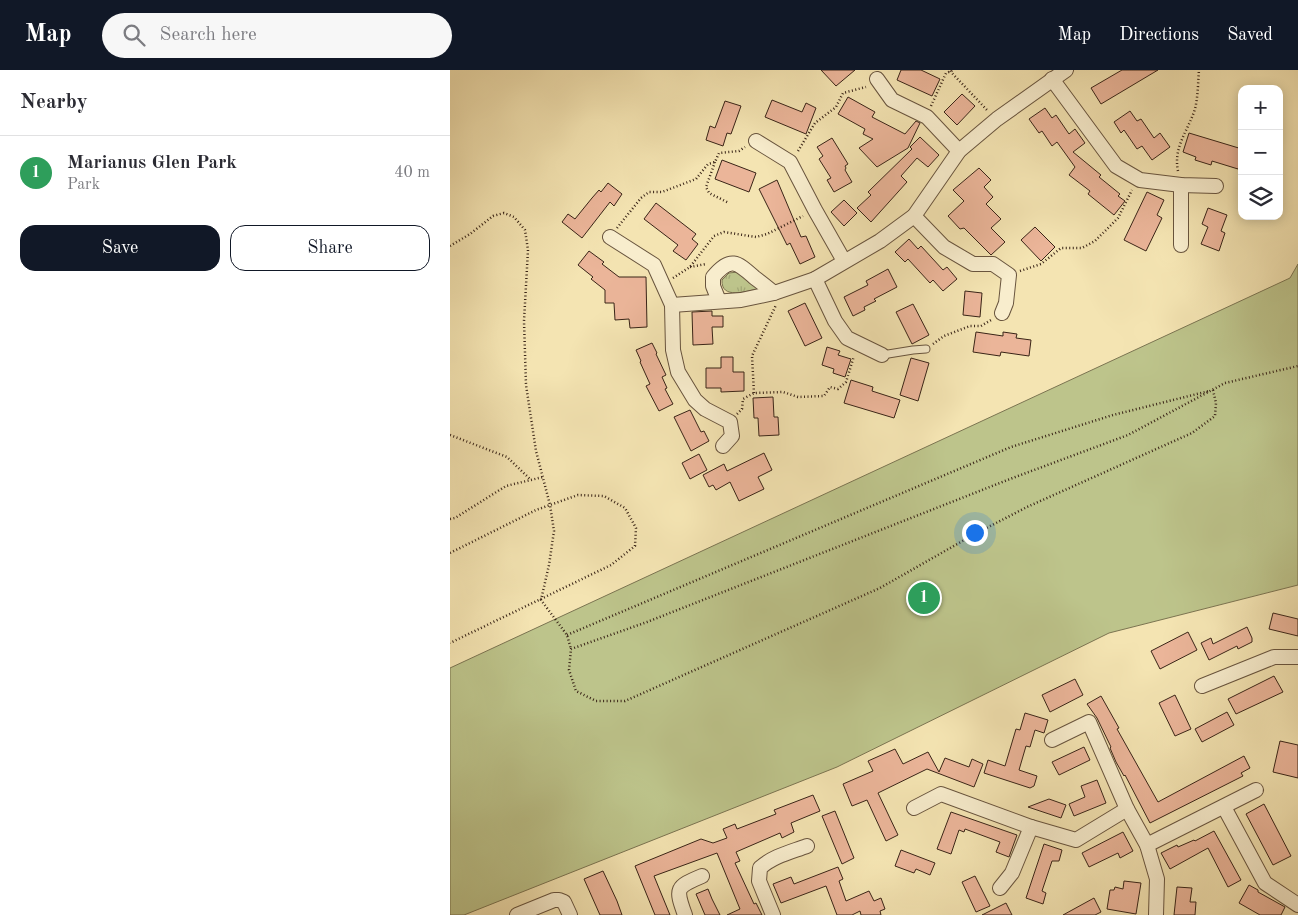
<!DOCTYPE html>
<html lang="en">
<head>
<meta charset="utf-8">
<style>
	:root { --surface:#fff; --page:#f7f7f7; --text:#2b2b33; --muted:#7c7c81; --line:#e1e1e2; --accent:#111827 }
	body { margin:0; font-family:"Old Standard TT",serif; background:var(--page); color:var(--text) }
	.controls { position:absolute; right:15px; top:15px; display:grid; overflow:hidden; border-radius:10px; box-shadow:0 2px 12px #0003 }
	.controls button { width:45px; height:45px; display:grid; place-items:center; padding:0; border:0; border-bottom:1px solid var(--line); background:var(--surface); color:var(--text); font:25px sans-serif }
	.you { position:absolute; left:524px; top:462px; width:18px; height:18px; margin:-12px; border:4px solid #fff; border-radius:50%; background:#1a73e8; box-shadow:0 0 0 8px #1a73e833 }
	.badge { display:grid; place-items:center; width:32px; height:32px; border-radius:50%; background:var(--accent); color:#fff; font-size:16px; font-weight:700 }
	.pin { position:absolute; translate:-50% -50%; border:2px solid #fff; box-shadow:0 1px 5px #0006 }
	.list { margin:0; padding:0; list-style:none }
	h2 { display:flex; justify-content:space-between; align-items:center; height:65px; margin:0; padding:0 20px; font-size:21px }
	h2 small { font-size:16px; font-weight:400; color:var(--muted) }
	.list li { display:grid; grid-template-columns:32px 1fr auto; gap:15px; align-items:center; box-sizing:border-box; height:75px; padding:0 20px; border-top:1px solid var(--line) }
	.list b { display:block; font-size:19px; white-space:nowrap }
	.list p { margin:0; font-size:16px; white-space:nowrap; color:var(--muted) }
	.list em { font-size:16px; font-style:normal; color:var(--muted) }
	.actions { display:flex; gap:10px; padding:15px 20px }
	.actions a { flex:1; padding:11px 0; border:1px solid var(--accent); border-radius:15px; text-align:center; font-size:18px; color:var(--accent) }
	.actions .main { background:var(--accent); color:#fff }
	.icon { flex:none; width:28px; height:28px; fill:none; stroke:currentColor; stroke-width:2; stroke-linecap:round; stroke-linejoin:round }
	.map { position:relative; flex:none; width:848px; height:845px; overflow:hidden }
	header { display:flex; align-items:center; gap:30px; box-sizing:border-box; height:70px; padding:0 25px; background:var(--accent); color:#fff }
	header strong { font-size:24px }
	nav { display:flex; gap:28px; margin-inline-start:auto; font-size:18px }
	.search { width:350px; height:45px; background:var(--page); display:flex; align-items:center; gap:12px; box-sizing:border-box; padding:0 18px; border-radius:28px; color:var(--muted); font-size:19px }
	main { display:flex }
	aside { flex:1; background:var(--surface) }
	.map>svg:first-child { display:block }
	.grass { fill:url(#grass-tufts); stroke:#7b7451 }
	.park { fill:#bdc48b; stroke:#7b7451 }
	.building { fill:#ebb599; stroke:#392417 }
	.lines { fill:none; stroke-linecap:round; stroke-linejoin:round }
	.lane-casing { stroke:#68543e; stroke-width:9 }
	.street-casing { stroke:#68543e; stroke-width:16 }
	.path { stroke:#392417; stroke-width:2.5; stroke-dasharray:1 2.5; stroke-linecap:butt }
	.lane { stroke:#f8edcd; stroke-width:7 }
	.street { stroke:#f8edcd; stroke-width:14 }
</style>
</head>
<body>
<header>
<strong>Map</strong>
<div class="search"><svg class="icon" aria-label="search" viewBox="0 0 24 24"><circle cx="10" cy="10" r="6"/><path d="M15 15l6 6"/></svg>Search here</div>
<nav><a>Map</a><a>Directions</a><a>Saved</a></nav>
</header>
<main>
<aside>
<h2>Nearby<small></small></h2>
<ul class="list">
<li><span class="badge" style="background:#2e9e5b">1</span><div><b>Marianus Glen Park</b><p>Park</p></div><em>40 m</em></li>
</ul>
<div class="actions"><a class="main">Save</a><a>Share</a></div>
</aside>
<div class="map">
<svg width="848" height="845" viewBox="0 0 848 845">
	<defs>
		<pattern id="grass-tufts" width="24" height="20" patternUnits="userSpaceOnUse" patternTransform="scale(1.25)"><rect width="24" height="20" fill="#bdc48b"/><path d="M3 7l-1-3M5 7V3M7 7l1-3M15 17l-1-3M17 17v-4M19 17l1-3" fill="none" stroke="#a3a877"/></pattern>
	</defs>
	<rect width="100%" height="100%" fill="#f4e4b2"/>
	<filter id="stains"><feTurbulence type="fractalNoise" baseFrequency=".004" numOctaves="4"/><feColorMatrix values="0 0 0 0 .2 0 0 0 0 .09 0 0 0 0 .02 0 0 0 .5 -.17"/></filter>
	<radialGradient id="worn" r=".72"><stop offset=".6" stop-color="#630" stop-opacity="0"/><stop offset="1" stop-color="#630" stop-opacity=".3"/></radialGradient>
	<path class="grass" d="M288,202L308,219C296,221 271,230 272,210L279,203Z"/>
	<path class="park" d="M848,194V515L659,563L387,697L14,845H0V598L840,208Z"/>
	<g class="building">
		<path d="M371,0H405L386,16Z"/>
		<path d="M451,0H471L490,9L482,26L447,10Z"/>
		<path d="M672,0H708L651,34L641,18Z"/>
		<path d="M512,24L525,36L507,55L494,42Z"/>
		<path d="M398,27L425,42L422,47L455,64L466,51L470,53L458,78L427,97L409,78L423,69L413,64L415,59L388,44Z"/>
		<path d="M322,30L352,42L356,33L366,38L356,64L315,47Z"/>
		<path d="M275,31L291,36L281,64L277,63L273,76L256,70L260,56L265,58Z"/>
		<path d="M595,38L602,48L606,45L619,64L625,59L635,73L623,82L651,105L649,107L670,124L668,126L675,131L664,145L638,124L640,121L619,105L625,97L607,72L602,76L592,61L589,63L579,49Z"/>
		<path d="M680,41L687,51L691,49L704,68L710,63L720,77L702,90L692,76L687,79L674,60L671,63L664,52Z"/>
		<path d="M739,63L792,79V89L788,99L762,91L761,95L745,90L746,87L733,82Z"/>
		<path d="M470,67L489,85L478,97L467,88L451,106L457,112L421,152L407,138L421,125L418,122L462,79L460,77Z"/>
		<path d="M382,68L398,94L395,96L396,98L395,100L402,112L384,122L377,110L381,108L369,89L373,86L367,77Z"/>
		<path d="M272,90L306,103L299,122L265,109Z"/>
		<path d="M529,98L541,110L534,117L543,127L536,134L551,149L541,158L555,172L541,185L514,158L510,159L498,146L514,131L503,120Z"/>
		<path d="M327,110L351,167L356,166L365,187L350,194L340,173L337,175L309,119Z"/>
		<path d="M158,113L172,124L164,136L160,132L132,168L112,152L118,144L125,149L142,128L149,120L151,122Z"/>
		<path d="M697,122L714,130L707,145L712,148L696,181L674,170Z"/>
		<path d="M394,130L407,143L394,156L381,142Z"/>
		<path d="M206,133L246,164L242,169L248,174L236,190L223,181L228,175L194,149Z"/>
		<path d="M758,138L777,145L771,161L775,163L769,181L751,174L758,157L752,154Z"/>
		<path d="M585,157L605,177L591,191L571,170Z"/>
		<path d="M459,169L468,179L471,176L493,200L497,197L507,209L493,221L483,210L480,213L458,189L455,192L445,182Z"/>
		<path d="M139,181L154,192L152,194L169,207H196L197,257L180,258L179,249L165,250L164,233H155V220L141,209L143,207L128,195Z"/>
		<path d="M438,199L447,217L424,229L426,231L414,237L415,240L403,246L394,227L418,215L416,211Z"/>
		<path d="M515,221L532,223L530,247L513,245Z"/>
		<path d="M355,233L372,268L355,276L338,241Z"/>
		<path d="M463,234L479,265L462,274L446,242Z"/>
		<path d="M262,241V246H273V257H262L263,274L243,275L242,242Z"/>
		<path d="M526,262L553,266V262L567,264L566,268L581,270L579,286L551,282L550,286L523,282Z"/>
		<path d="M202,273L207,283L206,284L216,305L212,307L217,318L215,319L223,334L209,341L196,316L200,314L190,292L191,291L186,280Z"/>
		<path d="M377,277L390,281L388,285L401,289L395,307L383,303L384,299L372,295Z"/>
		<path d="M271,287H283V302H294V321L271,322V318H256V298H271Z"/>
		<path d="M461,288L479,293L468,331L450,325Z"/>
		<path d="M401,310L423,317L422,321L450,330L444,348L394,333Z"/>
		<path d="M323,327L324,347H328L329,365L309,366L308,348H304L303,328Z"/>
		<path d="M240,340L251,362L254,361L259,371L241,381L224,347Z"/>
		<path d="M314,383L322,400L308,407L314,419L289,431L280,412L266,420L263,415L259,417L253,405L274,394L277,401Z"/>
		<path d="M249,384L257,400L240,409L232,393Z"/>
		<path d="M823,543L848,549V566L819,559Z"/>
		<path d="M797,557L802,568V572L788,579L787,576L759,590L751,573L761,568L763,574Z"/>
		<path d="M738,562L747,580L710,599L701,581Z"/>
		<path d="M824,606L833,622L786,644L778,629Z"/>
		<path d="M625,609L633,625L600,642L592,625Z"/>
		<path d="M725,625L741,659L725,666L709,633Z"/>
		<path d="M651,626L669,658L667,659L708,732L794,686L800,698L791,703L793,706L700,753L675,705L674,706L666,692L660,678L661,677L647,648L637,634Z"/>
		<path d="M777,642L784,655L752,672L745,659Z"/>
		<path d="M575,643L598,650L594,663L585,660L580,677L576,676L569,700L587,706L584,716L580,718L534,703L538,690L555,696L566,659L570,660Z"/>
		<path d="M830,671L848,675V708L823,702Z"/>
		<path d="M634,677L640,690L609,705L602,692Z"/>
		<path d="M445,679L453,694L478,682L489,702L495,688L519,697L522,689L533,694L524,717L477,699L428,723L448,765L436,771L417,730L402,736L393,714L423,701L418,691Z"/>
		<path d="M647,710L656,733L624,746L619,734L635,727L631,716Z"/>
		<path d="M363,725L370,741L341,753L344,762L332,768L330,763L286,782L290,791L285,793L304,834L306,833L312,845H277L290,839L267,783L204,806L220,845H205L185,796L251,769L263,773L277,768L273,759L285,754L287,759L326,744L324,740Z"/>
		<path d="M599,729L616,735L611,748L578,737Z"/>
		<path d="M814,734L841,786L823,795L796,744Z"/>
		<path d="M385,741L404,788L392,794L372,746Z"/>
		<path d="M501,742L567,765L559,787L546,782L550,772L515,759L514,762L509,760L501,784L487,779Z"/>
		<path d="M764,761L791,810L778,817L758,778L720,799L711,783L727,775L728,777L744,770L745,771Z"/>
		<path d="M673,762L683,781L670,788L668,783L639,797L632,783Z"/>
		<path d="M594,774L612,780L609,791H602L592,821L596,823L593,834L576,828Z"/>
		<path d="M451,780L485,793L480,805L466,799L464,803L445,796Z"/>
		<path d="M388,797L393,809L389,811L396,831L419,821L424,831L431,828L435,839L430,841L431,845H411L410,841L402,845H387L376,816L331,833L323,814L341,807L344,814Z"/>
		<path d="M153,801L167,831L172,845H150L134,809Z"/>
		<path d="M525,806L540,836L526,842L512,812Z"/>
		<path d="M674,811L691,813L686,844L657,839L660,820H664L665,817L673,819Z"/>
		<path d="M799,815L808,820V822L835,837L831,845H810L789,833Z"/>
		<path d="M727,817L742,818L740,832H746L745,845H724Z"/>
		<path d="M258,819L262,829L270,845H255L246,824Z"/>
		<path d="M644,828L651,842L645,845H613Z"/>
		<path d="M556,833L562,845H532Z"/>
	</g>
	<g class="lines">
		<g class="lane-casing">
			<path id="lane" d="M432,285L463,280L476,279"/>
		</g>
		<g class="street-casing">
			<g id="street">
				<path d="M427,9L442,30L477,47L509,81"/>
				<path d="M602,9L666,96L690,110L731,115L766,116"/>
				<path d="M306,71L340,92L365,140L394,191"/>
				<path d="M731,115V175"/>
				<path d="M464,146L494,177L523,194H543L559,205L556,233L552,243"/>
				<path d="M160,167L204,195L222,235L223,280L228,302L245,330L255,339L280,352L282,366L273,376"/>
				<path d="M365,209L385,251L397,268L432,285"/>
				<path d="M269,231L263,216V207C281,185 288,193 305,208C312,213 318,218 324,223"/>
				<path d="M222,235L291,230L324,223L365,209L430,171L464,146L509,81L547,49L616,0"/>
				<path d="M752,616L824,587H848"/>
				<path d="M602,670L639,652L677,739L697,775L707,809L706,845"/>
				<path d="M774,737L815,813L848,835"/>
				<path d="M464,738L491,724L581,757L626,770L677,739"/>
				<path d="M697,775L806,720"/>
				<path d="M550,818L562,803L581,757"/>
				<path d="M67,845L104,830H109L114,832L120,845"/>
				<path d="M235,845C225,818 226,817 252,806"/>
				<path d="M323,845L309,811L310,798C323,786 341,782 357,776"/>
			</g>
		</g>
		<g class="path">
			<path d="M500,1L537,40"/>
			<path d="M481,36L496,3L504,0"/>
			<path d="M348,81L365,53L386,37L393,23L416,17"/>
			<path d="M265,92L256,117L259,123L279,133"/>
			<path d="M728,101C723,77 738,61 745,39C748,27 748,12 749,0"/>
			<path d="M167,158L191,128L199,122H212L246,109L258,94L265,92L269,83L289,81L295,77"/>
			<path d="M0,176L20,164L43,146L54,143L64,147L75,160L78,180L74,251L76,315L86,381L100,435L104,461L99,495L91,530L117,565L121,579"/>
			<path d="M240,197L256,194"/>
			<path d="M570,201L591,194L611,178H632L645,171L668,148L682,120"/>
			<path d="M223,208L240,197L264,166L274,162L306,167L317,164L353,146"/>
			<path d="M483,274L494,266L520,256H531L541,250"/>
			<path d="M763,320L766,333L765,346L742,363L577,437L523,465L430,518L175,631H146L126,621L119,600L121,579L197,552L560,409L678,365L775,313L848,296"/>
			<path d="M304,323L302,286L326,235"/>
			<path d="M287,344L292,339L293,329L304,323L333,322L348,327L374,326L380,317L388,319L396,312L404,286"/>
			<path d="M0,365L57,387L81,410"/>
			<path d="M0,449L5,448L56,416L93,407"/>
			<path d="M0,483L86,440L128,425L154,426L175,438L186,458L185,476L161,495L0,573"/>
			<path d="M117,565L561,377L663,345L759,321"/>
		</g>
		<use href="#lane" class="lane"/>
		<use href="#street" class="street"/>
	</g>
	<rect width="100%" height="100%" filter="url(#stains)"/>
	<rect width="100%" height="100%" fill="url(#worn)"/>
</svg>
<div class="controls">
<button>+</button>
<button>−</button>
<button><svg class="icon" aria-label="layers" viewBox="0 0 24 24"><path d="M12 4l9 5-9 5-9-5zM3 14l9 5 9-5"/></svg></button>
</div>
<div class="you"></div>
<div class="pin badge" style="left:474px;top:528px;background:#2e9e5b">1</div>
</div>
</main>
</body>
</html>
